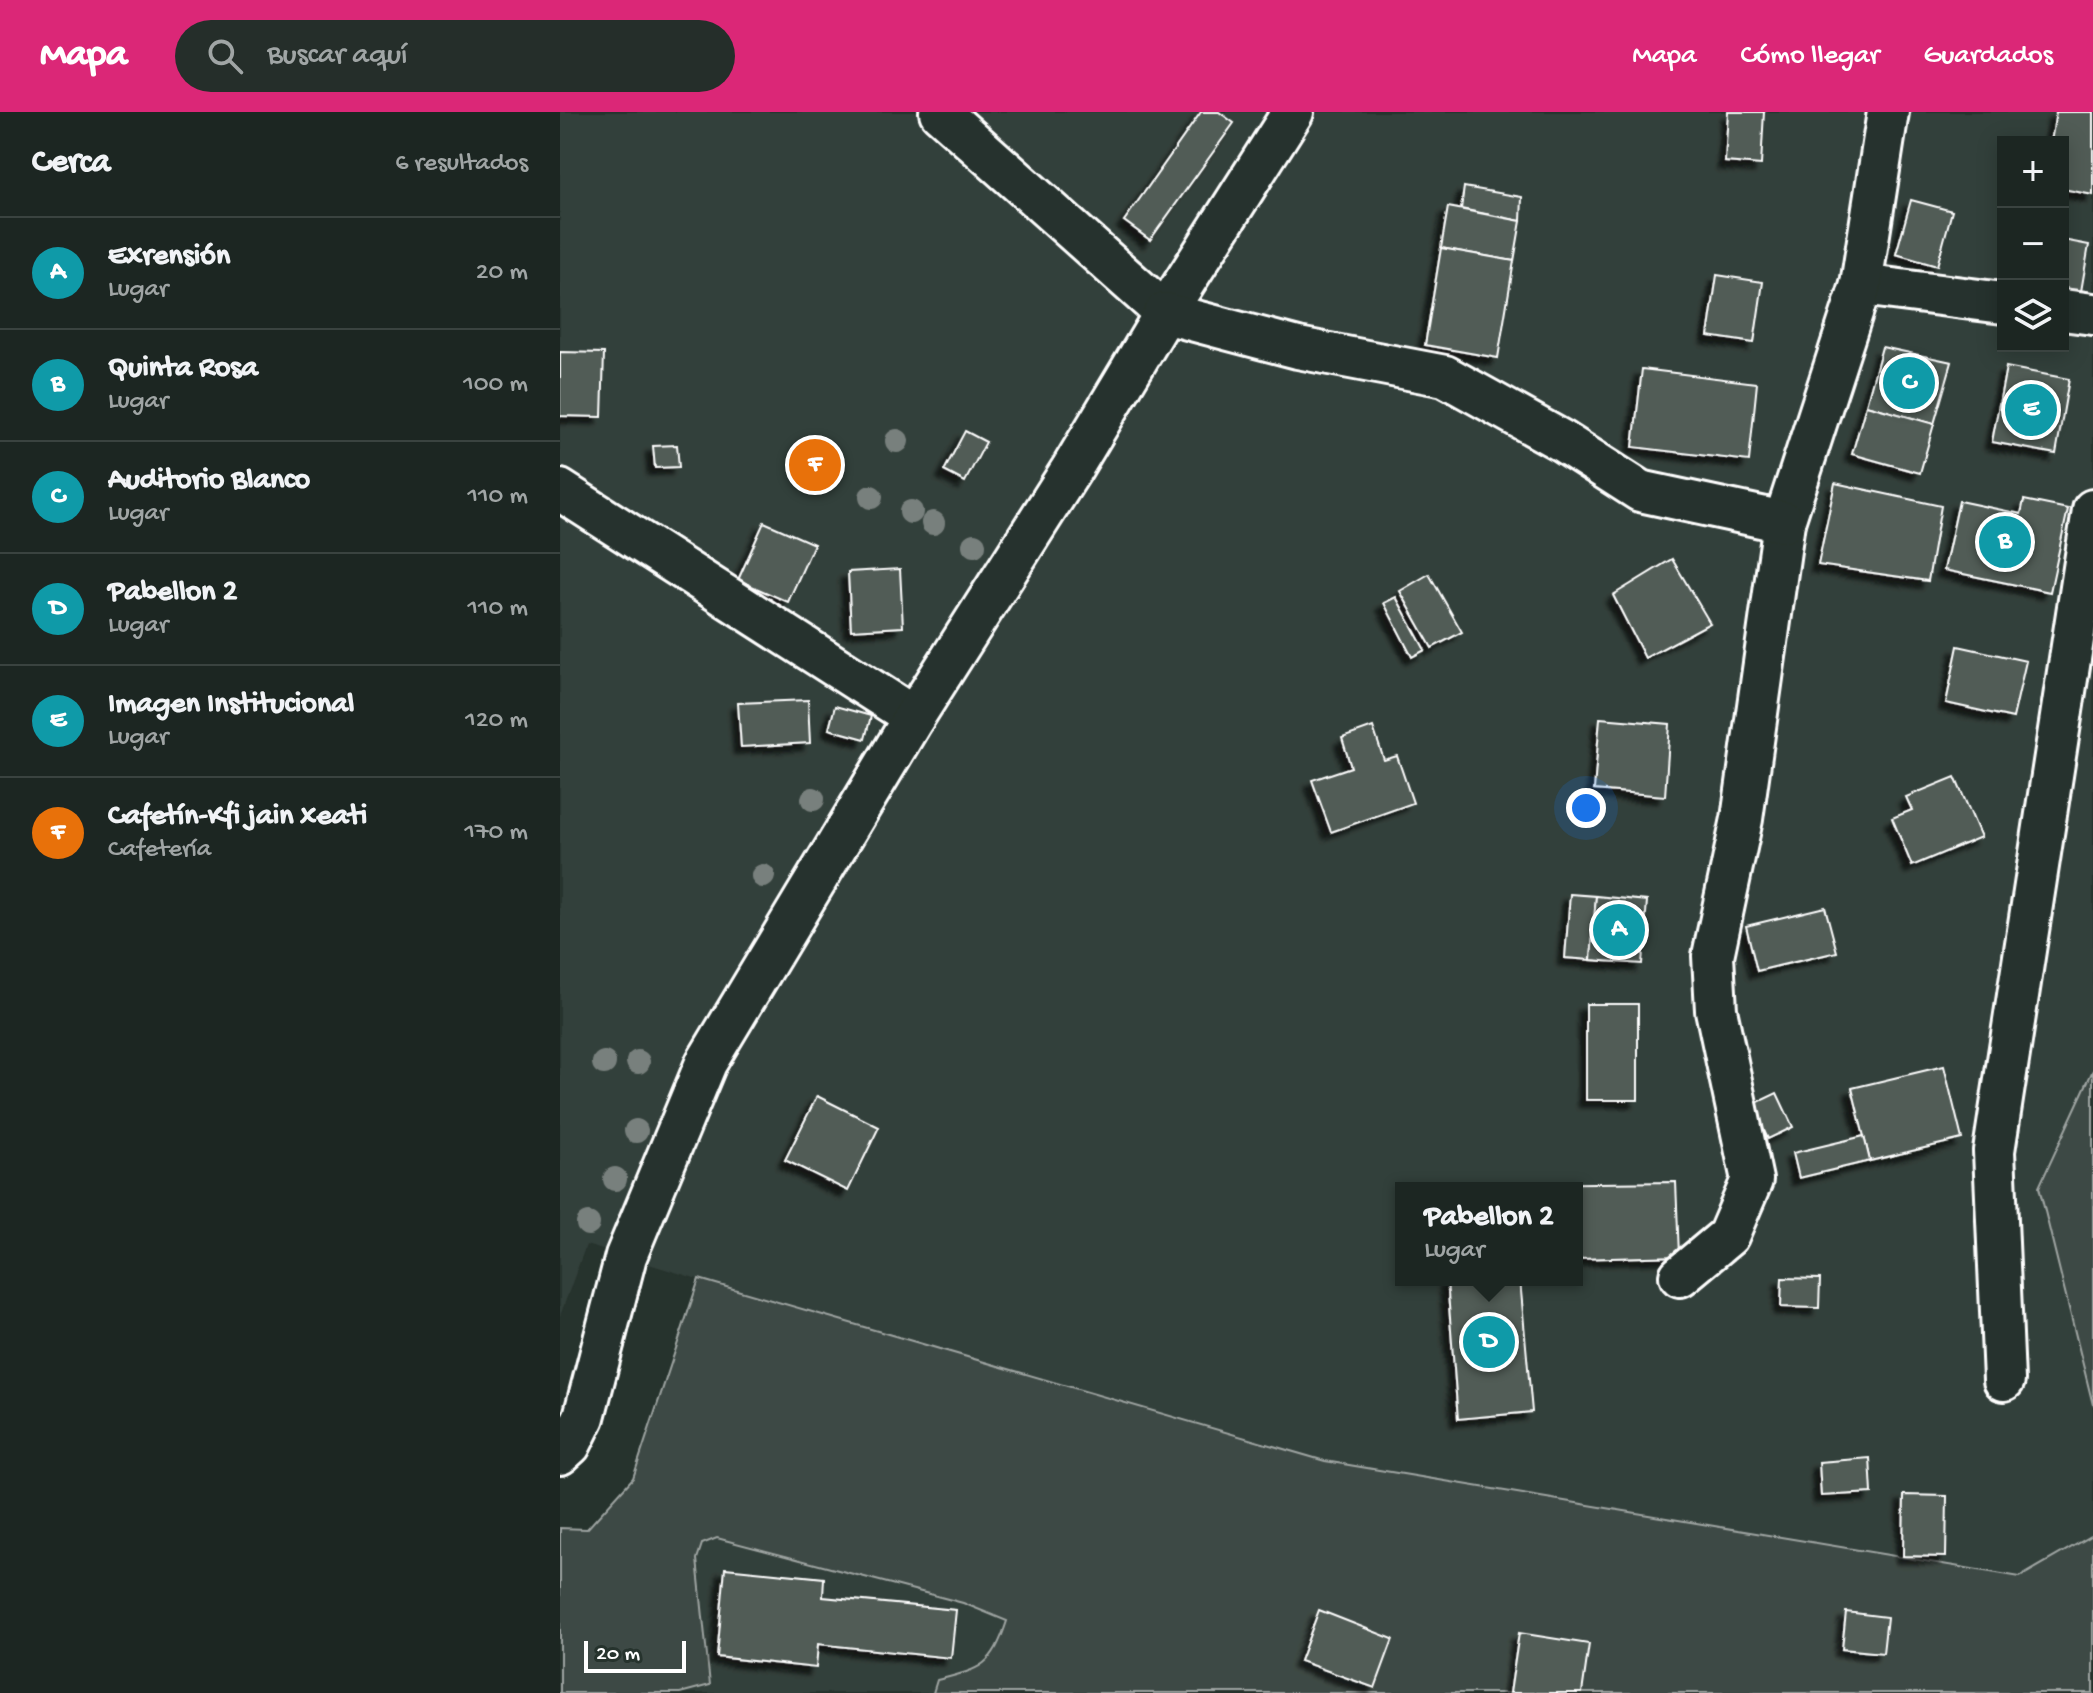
<!DOCTYPE html>
<html lang="es">
<head>
<meta charset="utf-8">
<style>
	:root { --surface:#1c2622; --page:#252e2a; --text:#f1f3f6; --muted:#a0a5a5; --line:#3a4340; --accent:#db2777 }
	body { margin:0; font-family:"Gochi Hand",sans-serif; background:var(--page); color:var(--text) }
	.controls { position:absolute; right:24px; top:24px; display:grid; overflow:hidden; border-radius:0px; box-shadow:0 4px 20px #0003 }
	.controls button { width:72px; height:72px; display:grid; place-items:center; padding:0; border:0; border-bottom:2px solid var(--line); background:var(--surface); color:var(--text); font:40px sans-serif }
	.scale { position:absolute; left:24px; bottom:20px; width:102px; box-sizing:border-box; padding-left:8px; border:4px solid #fff; border-top:0; font-size:22px; line-height:28px; white-space:nowrap; color:#fff; -webkit-text-stroke:6px #26332d; paint-order:stroke }
	.you { position:absolute; left:1026px; top:696px; width:28px; height:28px; margin:-20px; border:6px solid #fff; border-radius:50%; background:#1a73e8; box-shadow:0 0 0 12px #1a73e833 }
	.badge { display:grid; place-items:center; width:52px; height:52px; border-radius:50%; background:var(--accent); color:#fff; font-size:26px; font-weight:700 }
	.pin { position:absolute; translate:-50% -50%; border:4px solid #fff; box-shadow:0 2px 8px #0006 }
	.popup { position:absolute; left:835px; top:1070px; width:188px; height:104px; box-sizing:border-box; display:grid; place-content:center; border-radius:0px; background:var(--surface); filter:drop-shadow(0 2px 6px #0005); font-size:26px; white-space:nowrap; color:var(--muted) }
	.popup b { font-size:30px; color:var(--text) }
	.popup::after { content:''; position:absolute; left:50%; top:100%; margin-left:-16px; border:16px solid transparent; border-top-color:var(--surface) }
	.list { margin:0; padding:0; list-style:none }
	h2 { display:flex; justify-content:space-between; align-items:center; height:104px; margin:0; padding:0 32px; font-size:34px }
	h2 small { font-size:26px; font-weight:400; color:var(--muted) }
	.list li { display:grid; grid-template-columns:52px 1fr auto; gap:24px; align-items:center; box-sizing:border-box; height:112px; padding:0 32px; border-top:2px solid var(--line) }
	.list b { display:block; font-size:30px; white-space:nowrap }
	.list p { margin:0; font-size:26px; white-space:nowrap; color:var(--muted) }
	.list em { font-size:26px; font-style:normal; color:var(--muted) }
	.icon { flex:none; width:44px; height:44px; fill:none; stroke:currentColor; stroke-width:2; stroke-linecap:round; stroke-linejoin:round }
	.map { position:relative; flex:none; width:1533px; height:1581px; overflow:hidden }
	header { display:flex; align-items:center; gap:48px; box-sizing:border-box; height:112px; padding:0 40px; background:var(--accent); color:#fff }
	header strong { font-size:38px }
	nav { display:flex; gap:44px; margin-inline-start:auto; font-size:28px }
	.search { width:560px; height:72px; background:var(--page); display:flex; align-items:center; gap:20px; box-sizing:border-box; padding:0 28px; border-radius:44px; color:var(--muted); font-size:30px }
	main { display:flex }
	aside { flex:1; background:var(--surface) }
	.map>svg:first-child { display:block }
	.built { fill:#333f3a; fill-rule:evenodd }
	.green { fill:#3e4944; stroke:#9ea4a2; stroke-width:2 }
	.building { fill:#515c57; stroke:#fff; stroke-width:2; filter:url(#shadow) }
	.lines { fill:none; stroke-linecap:round; stroke-linejoin:round }
	.minor-casing { stroke:#fff; stroke-width:46 }
	.minor { stroke:#26332d; stroke-width:40 }
	.tree { fill:#78807d }
</style>
</head>
<body>
<header>
<strong>Mapa</strong>
<div class="search"><svg class="icon" aria-label="search" viewBox="0 0 24 24"><circle cx="10" cy="10" r="6"/><path d="M15 15l6 6"/></svg>Buscar aquí</div>
<nav><a>Mapa</a><a>Cómo llegar</a><a>Guardados</a></nav>
</header>
<main>
<aside>
<h2>Cerca<small>6 resultados</small></h2>
<ul class="list">
<li><span class="badge" style="background:#0f9aa8">A</span><div><b>Exrensión</b><p>Lugar</p></div><em>20 m</em></li>
<li><span class="badge" style="background:#0f9aa8">B</span><div><b>Quinta Rosa</b><p>Lugar</p></div><em>100 m</em></li>
<li><span class="badge" style="background:#0f9aa8">C</span><div><b>Auditorio Blanco</b><p>Lugar</p></div><em>110 m</em></li>
<li><span class="badge" style="background:#0f9aa8">D</span><div><b>Pabellon 2</b><p>Lugar</p></div><em>110 m</em></li>
<li><span class="badge" style="background:#0f9aa8">E</span><div><b>Imagen Institucional</b><p>Lugar</p></div><em>120 m</em></li>
<li><span class="badge" style="background:#e8710a">F</span><div><b>Cafetín-Kfi jain xeati</b><p>Cafetería</p></div><em>170 m</em></li>
</ul>
</aside>
<div class="map">
<svg width="1533" height="1581" viewBox="0 0 1533 1581">
	<defs>
		<filter id="shadow"><feDropShadow dx="-7" dy="7" stdDeviation="2" flood-color="#0009"/></filter>
	</defs>
	<rect width="100%" height="100%" fill="#26332d"/>
	<filter id="ink" filterUnits="userSpaceOnUse"><feTurbulence type="fractalNoise" baseFrequency=".0125" numOctaves="2"/><feDisplacementMap in="SourceGraphic" scale="16" xChannelSelector="R" yChannelSelector="G"/><feConvolveMatrix kernelMatrix="1 2 1 2 8 2 1 2 1" color-interpolation-filters="sRGB"/></filter>
	<g filter="url(#ink)">
		<path class="built" d="M0,0H1533V958L1479,1075L1533,1293V1423L1460,1466L1487,1581H0V1416L27,1417L73,1366L138,1167L26,1133L0,1204ZM1443,30H1503V234H1443ZM841,1076H1017V1168H841Z"/>
		<g class="green">
			<path d="M1533,958V1293L1479,1075Z"/>
			<path d="M139,1167L765,1349L1460,1465L1533,1423V1581H373L377,1568C421,1557 432,1555 447,1509L403,1491L157,1426L142,1432L137,1447L150,1573L120,1581H0V1416L27,1417L73,1366Z"/>
		</g>
		<g class="building">
			<path d="M641,0H659L674,11L590,128L564,109Z"/>
			<path d="M1168,0H1204L1201,53L1165,50Z"/>
			<path d="M1496,0H1533V83L1503,77V30H1491Z"/>
			<path d="M904,75L962,85L961,109L901,97Z"/>
			<path d="M1351,88L1392,99L1377,154L1336,142Z"/>
			<path d="M888,95L961,109L954,149L881,136Z"/>
			<path d="M1503,128L1529,133L1519,191L1503,188Z"/>
			<path d="M881,136L954,149L938,246L865,233Z"/>
			<path d="M1157,163L1203,170L1194,231L1148,224Z"/>
			<path d="M1322,235L1392,250L1374,312L1306,293Z"/>
			<path d="M0,240L44,241L42,305L0,304Z"/>
			<path d="M1446,255L1509,267L1496,342L1432,330Z"/>
			<path d="M1082,257L1197,271L1189,349L1073,335Z"/>
			<path d="M1306,293L1374,312L1360,361L1292,342Z"/>
			<path d="M405,319L426,330L405,370L384,359Z"/>
			<path d="M117,333L119,355L95,356L93,334Z"/>
			<path d="M1275,371L1381,394L1368,469L1258,453Z"/>
			<path d="M1464,388L1508,397L1490,480L1384,458L1399,389L1461,402Z"/>
			<path d="M204,410L254,432L228,490L178,468Z"/>
			<path d="M1112,447L1150,511L1085,546L1053,483Z"/>
			<path d="M340,457L343,515L291,518L288,460Z"/>
			<path d="M869,462L902,520L872,536L840,479Z"/>
			<path d="M836,485L865,538L852,545L824,491Z"/>
			<path d="M1398,534L1466,549L1453,606L1386,591Z"/>
			<path d="M248,588L250,631L181,635L178,591Z"/>
			<path d="M275,594L311,604L305,627L269,617Z"/>
			<path d="M1040,606L1110,612L1105,684L1034,678Z"/>
			<path d="M813,615L824,648L837,644L853,691L771,720L752,668L791,655L782,626Z"/>
			<path d="M1395,665L1421,725L1352,754L1332,706L1352,698L1346,685Z"/>
			<path d="M1010,782L1036,784L1031,848L1005,846Z"/>
			<path d="M1036,784L1087,789L1082,852L1031,848Z"/>
			<path d="M1265,795L1277,840L1197,859L1186,814Z"/>
			<rect x="1026" y="892" width="52" height="96"/>
			<path d="M1384,954L1402,1027L1310,1049L1292,976Z"/>
			<path d="M1217,981L1233,1015L1208,1027L1192,993Z"/>
			<path d="M257,984L319,1015L288,1079L225,1048Z"/>
			<path d="M1304,1024L1310,1049L1239,1066L1233,1041Z"/>
			<path d="M1116,1070L1119,1144L1017,1147V1076H950V1072Z"/>
			<path d="M1222,1166L1260,1167L1259,1196L1221,1195Z"/>
			<path d="M887,1168H960L972,1300L898,1307Z"/>
			<path d="M1310,1346L1312,1381L1261,1384L1259,1350Z"/>
			<path d="M1344,1383L1387,1384L1386,1445L1343,1444Z"/>
			<path d="M165,1456L264,1466L263,1485L396,1498L391,1546L258,1532L256,1556L157,1545Z"/>
			<path d="M759,1498L833,1527L815,1576L740,1549Z"/>
			<path d="M1286,1500L1327,1505L1323,1541L1282,1537Z"/>
			<path d="M959,1521L1029,1532L1022,1581H950Z"/>
		</g>
		<g class="lines">
			<g class="minor-casing">
				<g id="minor">
					<path d="M380,0L605,201L733,0"/>
					<path d="M1301,173L1443,191"/>
					<path d="M1503,198L1533,202"/>
					<path d="M0,378L354,605"/>
					<path d="M1120,1164L1168,1124L1192,1068L1156,898L1153,844L1182,707L1224,410L1301,173L1328,0"/>
					<path d="M1444,1268L1434,1039L1533,398"/>
					<path d="M0,1342L10,1333L24,1305L66,1144L146,951L354,605L511,358L605,201L738,236L885,264L1002,329L1080,379L1224,410"/>
				</g>
			</g>
			<use href="#minor" class="minor"/>
		</g>
		<g class="tree">
			<circle cx="337" cy="329" r="12"/>
			<circle cx="311" cy="385" r="12"/>
			<circle cx="351" cy="400" r="12"/>
			<circle cx="373" cy="411" r="12"/>
			<circle cx="414" cy="433" r="12"/>
			<circle cx="253" cy="687" r="12"/>
			<circle cx="203" cy="764" r="12"/>
			<circle cx="78" cy="950" r="12"/>
			<circle cx="44" cy="951" r="12"/>
			<circle cx="76" cy="1019" r="12"/>
			<circle cx="55" cy="1067" r="12"/>
			<circle cx="28" cy="1112" r="12"/>
		</g>
	</g>
</svg>
<div class="controls">
<button>+</button>
<button>−</button>
<button><svg class="icon" aria-label="layers" viewBox="0 0 24 24"><path d="M12 4l9 5-9 5-9-5zM3 14l9 5 9-5"/></svg></button>
</div>
<div class="scale">20 m</div>
<div class="you"></div>
<div class="pin badge" style="left:1059px;top:818px;background:#0f9aa8">A</div>
<div class="pin badge" style="left:1445px;top:430px;background:#0f9aa8">B</div>
<div class="pin badge" style="left:1349px;top:271px;background:#0f9aa8">C</div>
<div class="pin badge" style="left:929px;top:1230px;background:#0f9aa8">D</div>
<div class="popup"><b>Pabellon 2</b>Lugar</div>
<div class="pin badge" style="left:1471px;top:298px;background:#0f9aa8">E</div>
<div class="pin badge" style="left:255px;top:353px;background:#e8710a">F</div>
</div>
</main>
</body>
</html>
